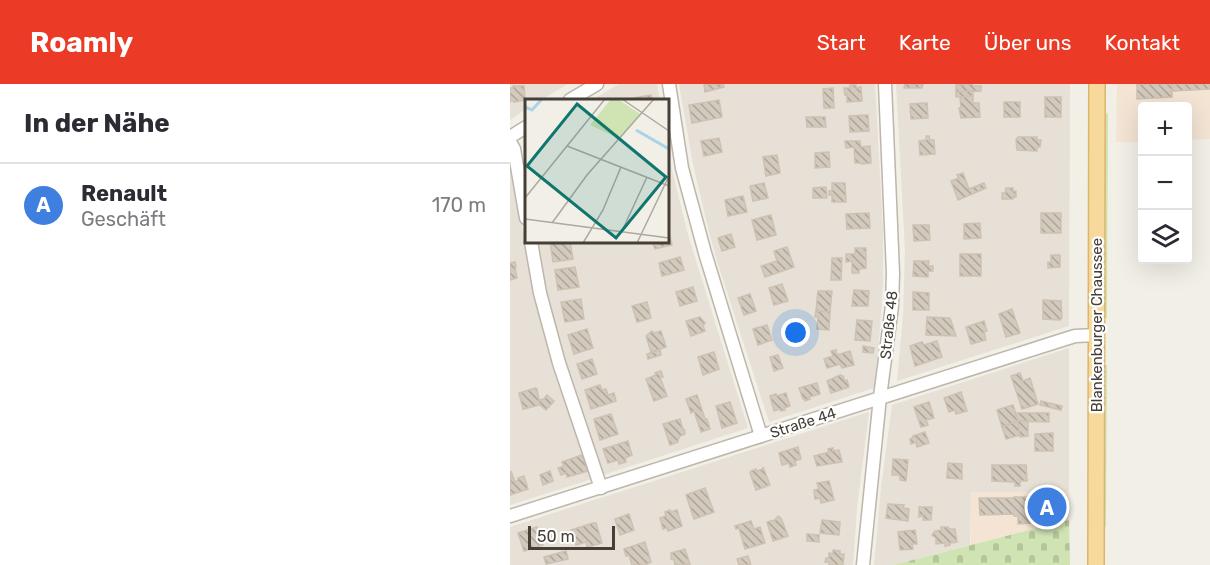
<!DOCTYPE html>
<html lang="de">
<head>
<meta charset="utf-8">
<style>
	:root { --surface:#fff; --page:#f7f7f7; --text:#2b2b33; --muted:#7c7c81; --line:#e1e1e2; --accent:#eb3a25 }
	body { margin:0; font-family:Rubik,sans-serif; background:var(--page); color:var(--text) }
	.controls { position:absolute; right:18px; top:18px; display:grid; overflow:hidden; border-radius:6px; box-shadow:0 6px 24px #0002 }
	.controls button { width:54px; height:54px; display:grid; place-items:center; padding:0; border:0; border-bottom:2px solid var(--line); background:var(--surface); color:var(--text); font:30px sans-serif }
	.scale { position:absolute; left:18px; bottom:15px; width:87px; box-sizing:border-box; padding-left:6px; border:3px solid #453f37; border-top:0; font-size:16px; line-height:21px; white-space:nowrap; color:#453f37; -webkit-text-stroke:4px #fff; paint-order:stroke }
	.you { position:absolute; left:286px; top:249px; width:21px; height:21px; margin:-15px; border:4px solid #fff; border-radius:50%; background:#1a73e8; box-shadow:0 0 0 9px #1a73e833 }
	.badge { display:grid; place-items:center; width:39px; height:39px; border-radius:50%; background:var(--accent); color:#fff; font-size:20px; font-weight:700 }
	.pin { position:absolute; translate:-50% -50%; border:3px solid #fff; box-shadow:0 2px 6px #0006 }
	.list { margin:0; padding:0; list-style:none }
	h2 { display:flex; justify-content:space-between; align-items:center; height:78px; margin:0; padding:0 24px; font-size:26px }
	h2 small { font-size:20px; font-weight:400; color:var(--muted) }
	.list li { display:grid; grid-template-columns:39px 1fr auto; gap:18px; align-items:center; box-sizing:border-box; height:84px; padding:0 24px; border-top:2px solid var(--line) }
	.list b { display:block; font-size:22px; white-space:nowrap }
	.list p { margin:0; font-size:20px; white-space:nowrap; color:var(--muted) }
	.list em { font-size:20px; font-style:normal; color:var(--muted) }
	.icon { flex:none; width:33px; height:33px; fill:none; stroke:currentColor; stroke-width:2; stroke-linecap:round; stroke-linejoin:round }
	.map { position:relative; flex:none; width:700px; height:481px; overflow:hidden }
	header { display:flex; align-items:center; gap:36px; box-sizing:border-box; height:84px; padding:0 30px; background:var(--accent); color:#fff }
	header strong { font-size:28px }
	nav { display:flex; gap:33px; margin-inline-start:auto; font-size:21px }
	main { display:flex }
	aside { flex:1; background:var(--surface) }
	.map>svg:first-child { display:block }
	.residential { fill:#e6e0d6 }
	.commercial { fill:#f3e4d4 }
	.green { fill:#d0e4b3 }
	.cemetery { fill:url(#cemetery-stones) }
	.building { fill:url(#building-back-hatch); stroke:#cec1b1; stroke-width:1.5 }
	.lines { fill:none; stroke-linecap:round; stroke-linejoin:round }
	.minor-casing { stroke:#bdb6ab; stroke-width:15 }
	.major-casing { stroke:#dcb56c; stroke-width:18 }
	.minor { stroke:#fff; stroke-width:12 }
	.major { stroke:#f7d99c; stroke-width:15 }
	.labels { text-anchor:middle; stroke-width:4.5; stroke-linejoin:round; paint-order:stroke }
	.street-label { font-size:15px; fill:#453f37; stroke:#fff }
	.inset-river { fill:none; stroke:#a8d3eb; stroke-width:3 }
	.inset-road { fill:none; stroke:#ada9a1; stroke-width:1.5 }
	.view { fill:#0f766e; fill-opacity:0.15; stroke:#0f766e; stroke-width:3 }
	.inset-edge { fill:none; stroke:#453f37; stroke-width:3 }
</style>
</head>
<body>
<header>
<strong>Roamly</strong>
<nav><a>Start</a><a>Karte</a><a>Über uns</a><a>Kontakt</a></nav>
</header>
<main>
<aside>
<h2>In der Nähe<small></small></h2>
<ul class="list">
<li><span class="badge" style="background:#3f7fe0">A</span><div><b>Renault</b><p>Geschäft</p></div><em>170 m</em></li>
</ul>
</aside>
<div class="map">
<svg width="700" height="481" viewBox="0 0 700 481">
	<defs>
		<pattern id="cemetery-stones" width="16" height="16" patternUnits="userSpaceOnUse" patternTransform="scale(1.5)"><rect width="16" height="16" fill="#d0e4b3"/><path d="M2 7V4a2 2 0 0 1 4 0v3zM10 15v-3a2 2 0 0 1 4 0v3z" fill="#b4c59b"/></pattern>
		<pattern id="building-back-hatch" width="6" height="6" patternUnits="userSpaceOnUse" patternTransform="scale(1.5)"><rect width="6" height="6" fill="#d3cabe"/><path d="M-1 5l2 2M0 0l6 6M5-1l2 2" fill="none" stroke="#ada59b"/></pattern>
	</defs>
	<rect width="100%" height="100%" fill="#f2efe7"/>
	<g class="residential">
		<path d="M0,0H58L31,16H16V25L0,36Z"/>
		<path d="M109,0H147L150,16H82Z"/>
		<path d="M169,0H365L373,147V199L369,256L364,304L259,338L207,177L198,144L183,80Z"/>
		<path d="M386,0H560L559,242L387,297L393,232L395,166Z"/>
		<path d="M158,60L162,86L178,151L238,344L93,391L65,303L62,304L34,207L25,158H158Z"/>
		<path d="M0,73L18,176L82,395L0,421Z"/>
		<path d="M559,264V408H461L460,461L383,481H364L371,403L382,321Z"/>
		<path d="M359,328L347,424L343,481H0V443Z"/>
	</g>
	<g class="commercial">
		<path d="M607,0H700V55L678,56V22H632V58H606Z"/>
		<path d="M461,408H559V436L461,461Z"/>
	</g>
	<g class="green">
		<path d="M598,29L597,234L593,232V32Z"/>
		<path d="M593,281H597L596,443L592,439Z"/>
	</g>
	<path class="cemetery" d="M559,436L560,481H383Z"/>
	<g class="building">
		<path d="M194,0H213L214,3L195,8Z"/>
		<path d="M395,0H413L412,4H394Z"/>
		<path d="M462,0L463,2H471V7L446,8V1Z"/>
		<path d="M627,0H662V13L627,15Z"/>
		<path d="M662,0H700V5L663,7Z"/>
		<path d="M340,1H346V4L351,3L352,17L337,18V10L335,11L334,4H340Z"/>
		<path d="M3,2H14L15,16L4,18V17H0V4H3Z"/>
		<path d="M323,4L324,24H314L313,5Z"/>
		<path d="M463,7V12L446,13V8Z"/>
		<path d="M141,11L142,16H124V14Z"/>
		<path d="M463,12V19H469L470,33L451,34L449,24H451L450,13Z"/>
		<rect x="535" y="13" width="16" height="20"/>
		<path d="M209,16L212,33L182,39L179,21Z"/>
		<rect x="494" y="18" width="16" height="15"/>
		<path d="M417,19L418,34L401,35L400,20Z"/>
		<path d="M358,31L359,47L340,48L339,32Z"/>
		<path d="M296,33H315L316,43H297Z"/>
		<path d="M416,52H419L420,56H424L425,70L410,71L409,57L416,56Z"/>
		<path d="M508,53H527V56H531L530,63H527V67L507,66L506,56Z"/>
		<path d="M209,54L212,68L194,72L191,57Z"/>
		<path d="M335,57H350L351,63L360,62L361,79L352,80L350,79H345L344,63L336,64Z"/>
		<path d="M319,68L320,83L305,84V69Z"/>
		<path d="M267,71L270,89L256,92L253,73Z"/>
		<path d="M453,89L459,105L474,99L476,104L448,116L441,97L449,94L447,91Z"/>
		<path d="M254,99L258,114L243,117L240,102Z"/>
		<path d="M322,99H335L336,118H322V111H319V107H322Z"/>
		<path d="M316,103L317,114H303V104Z"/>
		<path d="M496,104H503V107H506V113L503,112V115H492V109H495Z"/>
		<path d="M233,112L237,128L218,132L215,116Z"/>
		<path d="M359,129L360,144L337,145L336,130Z"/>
		<rect x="531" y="129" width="20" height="20"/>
		<path d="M261,131L266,151L247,156L242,136Z"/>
		<path d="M470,139L471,154L454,155V140Z"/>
		<path d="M403,141H419L420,156L404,157Z"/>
		<path d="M158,145L162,161L145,165L142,158H158Z"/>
		<path d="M221,150L225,163L212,167L208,154Z"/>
		<path d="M40,158H60L63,175L43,178Z"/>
		<path d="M277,163L284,183L255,193L251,182L267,177L264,167Z"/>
		<path d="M345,164H356V184L349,185V189H342V177L336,178V170H345Z"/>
		<rect x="450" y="170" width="21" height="22"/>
		<path d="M541,171H550V183L538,184V178L541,179Z"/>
		<path d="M170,173L174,186L152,192L149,179Z"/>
		<path d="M322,174H332L331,196H321Z"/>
		<path d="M404,177H419L418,182H423V187H418V193L403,192Z"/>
		<path d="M5,178L6,183L5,184L7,194L0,196V179Z"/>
		<path d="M65,183L69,203L48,206L45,186Z"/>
		<path d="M272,200L278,217L264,221L259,204Z"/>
		<path d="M183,203L187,217L170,222L166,208Z"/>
		<path d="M344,206L359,207L358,222H342Z"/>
		<path d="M308,207H322L320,228L306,227Z"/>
		<path d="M403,208L419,209V226H403Z"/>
		<path d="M240,210L246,227L234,231L228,214Z"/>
		<path d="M71,215L74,235L55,238L51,218Z"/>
		<path d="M533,216L551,217L552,234L550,236L533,235Z"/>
		<path d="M137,218L141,234L127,238L122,222Z"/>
		<path d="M502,225L510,249L496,253L489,230Z"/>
		<path d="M306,227L320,228L319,246L307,245L308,233H305Z"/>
		<path d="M190,233L195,239L193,242L195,247L181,252L176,237Z"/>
		<path d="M417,233L440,234L446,252L416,251Z"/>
		<path d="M347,236L362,237L360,257L345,256Z"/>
		<path d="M474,237L477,247L474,248L476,256L461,260L456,243Z"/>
		<path d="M257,241L262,256L248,261L243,245Z"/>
		<path d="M77,245L83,264L64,270L58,251Z"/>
		<path d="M142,247L144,249L151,247L156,263L141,268L136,252Z"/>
		<path d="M427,257L432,273L405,282L400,262L412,258L414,261Z"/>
		<path d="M353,262L364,264L363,269L353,268Z"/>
		<path d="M150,266L151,271L138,275L137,270Z"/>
		<path d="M326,266L327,271L340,267L344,281L332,284L330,280L317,284L314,275L323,272L321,267Z"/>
		<path d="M204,268L209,285L193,291L188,273Z"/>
		<path d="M268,271L273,284L264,287L260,273Z"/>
		<path d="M82,275L87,290L72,295L67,280Z"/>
		<path d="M151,287L153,293H150L157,312L144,317L136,295L146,291L145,289Z"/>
		<path d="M510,289L513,297L520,294L528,320L512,325L501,292Z"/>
		<path d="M330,291L333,292L335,297L337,296L339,303L321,309L317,297Z"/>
		<path d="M307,299L310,310L299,313L300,315L295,317V315H293L289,304Z"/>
		<path d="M90,301L92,306L96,305L98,311L104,309L106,317L81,325L75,306Z"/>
		<path d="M25,304L27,305L30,321L13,325L9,309Z"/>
		<path d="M451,308L457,327L446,330L445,326L439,328L434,314Z"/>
		<path d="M276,309L280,322L274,324L275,326L271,327L270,325L264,327L260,312L266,310L267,312Z"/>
		<path d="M37,311L44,317L36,326L30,321L29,316L34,315Z"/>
		<path d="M187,311L195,335H197L200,345L191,348L184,327L181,329L176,315Z"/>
		<path d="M531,317L552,322L551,326L530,321Z"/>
		<path d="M220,318L227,339L212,344L206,322Z"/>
		<path d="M419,318L424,334L416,336L418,341L411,343L404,323Z"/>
		<path d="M503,321L508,337L492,343L487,326Z"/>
		<path d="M505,329H539V338L508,337Z"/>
		<path d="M101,330L108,350L90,356L84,335Z"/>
		<path d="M170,335L172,343L175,347V350L170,352L168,356V358L160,361L153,340Z"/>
		<path d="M508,337L510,351L496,355L492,343Z"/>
		<path d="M508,337H518V352L510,353Z"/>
		<path d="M415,348L419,359L407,363L406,358L401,360L400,355L404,353L403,352Z"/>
		<path d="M543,349V367H525V350Z"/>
		<path d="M118,357L122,371L115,374L116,378L109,380L108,376L98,379L93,365Z"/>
		<path d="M288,363L291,375L285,377L286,381L280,383L279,379L272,381L269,369Z"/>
		<path d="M323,364V367L329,366L332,378L307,382L304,372L316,369L319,368L318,365Z"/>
		<path d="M72,371L78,387L57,393L56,389L51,391L48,384L54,382L52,378Z"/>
		<path d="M383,375L398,376L396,397L390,396V391H382Z"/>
		<path d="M438,379L452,380V395L437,394Z"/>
		<path d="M482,381H516L517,397H510V402H505V398L482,397Z"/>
		<path d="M253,383L260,401L246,406L240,389L241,387L246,385L247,387L253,385Z"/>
		<path d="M1,387L5,398L8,396V394L14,392L18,405L0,411Z"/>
		<path d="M40,387L43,397L33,401L30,391Z"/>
		<path d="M319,397L324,416L311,419L310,414L305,415L304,406L309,405L307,399Z"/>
		<path d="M195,404L204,428L184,435L176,411Z"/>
		<path d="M504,413H537L540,417V429L536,433L522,432L521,439L508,440V432H504V430L470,431L469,414H504Z"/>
		<path d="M378,420L394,421L393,424L399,425L398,437L376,434Z"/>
		<path d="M409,423H422L421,436H413V431L409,433Z"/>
		<path d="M160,426L161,428L167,426L172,442L158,447L157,444L153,445L150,434L156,432L155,428Z"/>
		<path d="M119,430L124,446L110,451L105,435Z"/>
		<path d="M268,432L271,434L278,452L263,457L257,438L265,436Z"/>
		<path d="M312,436L330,438L329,451L310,449Z"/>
		<path d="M241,437L244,445L250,443L255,459L235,465L229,444L226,445L225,442Z"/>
		<path d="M83,439H86L92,459L77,463L76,458L66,461L61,446Z"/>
		<path d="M27,443L30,451L32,452L33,461L14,467L8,449Z"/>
		<path d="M431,443H438V445H445L447,458L440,459V461L435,462V459L426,460V454L422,451L425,447L432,446Z"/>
		<path d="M44,446L47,452L37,455L35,448Z"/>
		<path d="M405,446L407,460H402L403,465L390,466L388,448Z"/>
		<path d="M297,450L309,451V458L297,457Z"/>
		<path d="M135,458L141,478L135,481H122L119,471L116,472L114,465Z"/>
		<path d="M175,465L180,480L165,481L164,476L161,475V469Z"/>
		<path d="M323,466L330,467V470H334L333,481H319V478H315L316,474H319V469L323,470Z"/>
		<path d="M56,467L58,475L36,480L34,473Z"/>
		<path d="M238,472L241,481H229L227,475Z"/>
	</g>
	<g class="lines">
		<g class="minor-casing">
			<g id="minor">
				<path d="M159,0L172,84L195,169L251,352"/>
				<path d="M60,16L87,0"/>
				<path d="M0,53L16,43"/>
				<path d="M0,58L4,65L16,134"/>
				<path d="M21,158L30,209L49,279L91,404"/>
				<path d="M0,432L549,257L565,252L587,251"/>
				<path d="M353,481L370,313L382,222L383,189L375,0"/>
			</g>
		</g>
		<g class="major-casing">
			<path id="major" d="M586,481L587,0"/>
		</g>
		<use href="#minor" class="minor"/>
		<use href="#major" class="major"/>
	</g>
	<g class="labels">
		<g class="street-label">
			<text transform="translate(379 241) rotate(-84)" y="5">Straße 48</text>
			<text transform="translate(587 241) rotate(-90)" y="5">Blankenburger Chaussee</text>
			<text transform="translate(293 339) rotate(-18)" y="5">Straße 44</text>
		</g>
	</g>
	<g transform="translate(15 15)">
		<rect width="144" height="144" fill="#f2efe7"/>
		<path d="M86,0H93L115,15L95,40L65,26Z" fill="#d0e4b3"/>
		<path class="inset-river" d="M0,8L7,11L17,0M111,31L144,50"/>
		<path class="inset-road" d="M97,0L144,32M42,47L144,87M0,99L80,0M0,120L144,139M27,124L62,76L129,0M97,132L122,78M58,144L78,111L96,68M112,144L144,77"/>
		<path class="view" d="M52,5L141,78L91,139L2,67Z"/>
		<rect width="144" height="144" class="inset-edge"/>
	</g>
</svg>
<div class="controls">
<button>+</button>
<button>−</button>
<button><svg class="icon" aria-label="layers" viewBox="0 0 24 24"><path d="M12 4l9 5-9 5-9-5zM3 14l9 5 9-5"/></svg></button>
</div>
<div class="scale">50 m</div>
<div class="you"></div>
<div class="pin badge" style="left:537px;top:423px;background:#3f7fe0">A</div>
</div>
</main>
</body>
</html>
